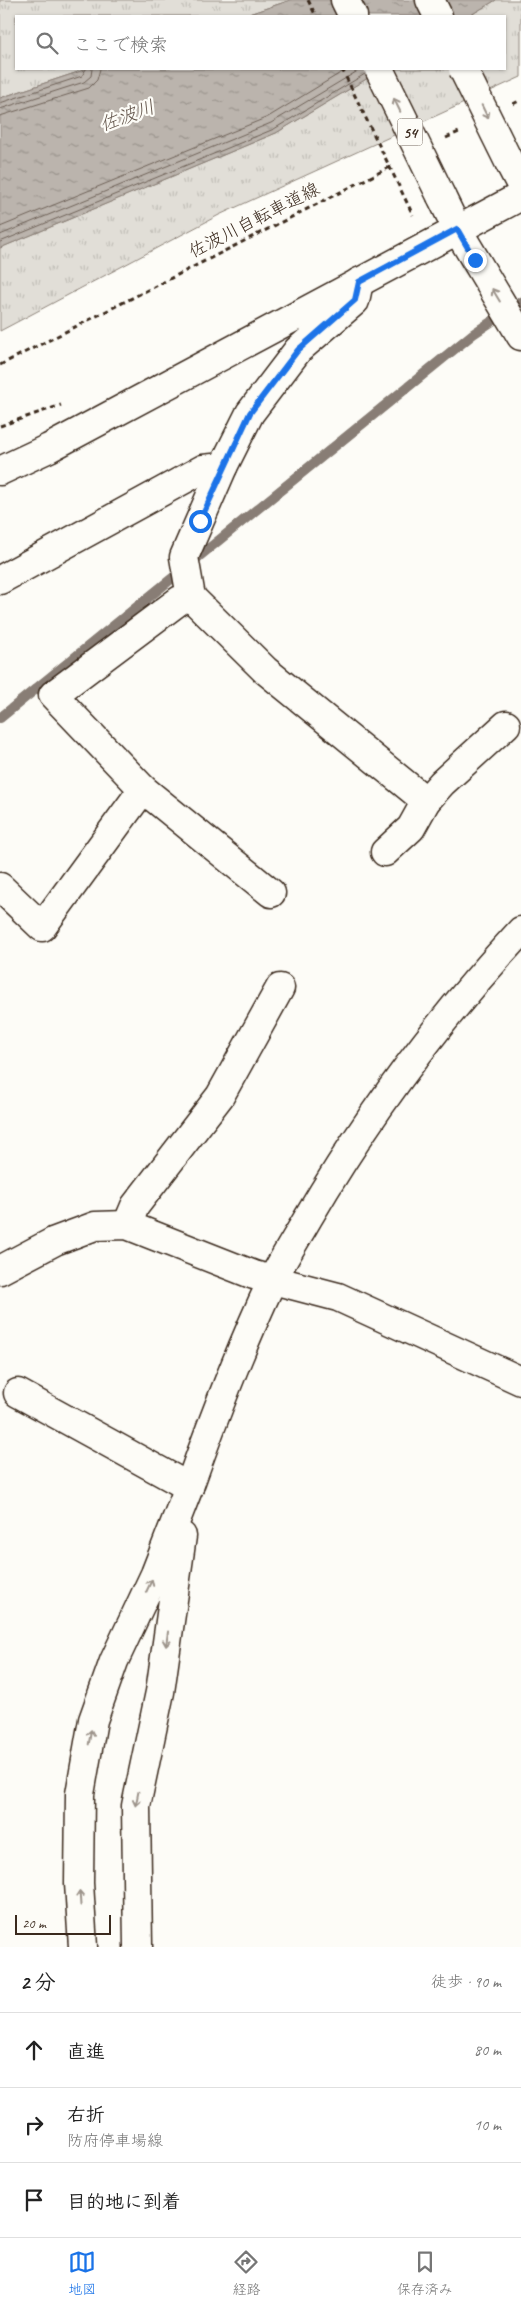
<!DOCTYPE html>
<html lang="ja">
<head>
<meta charset="utf-8">
<style>
	:root { --surface:#fff; --page:#f6f6f6; --text:#222; --muted:#767676; --line:#e0e0e0; --accent:#1a73e8 }
	body { margin:0; font-family:Caveat,"Klee One",sans-serif; background:var(--page); color:var(--text) }
	.scale { position:absolute; left:15px; bottom:12px; width:96px; box-sizing:border-box; padding-left:5px; border:2px solid #3b2a1e; border-top:0; font-size:14px; line-height:18px; white-space:nowrap; color:#3b2a1e; -webkit-text-stroke:4px #fdfcf7; paint-order:stroke }
	.stop { position:absolute; width:15px; height:15px; margin:-11px; border:4px solid #1a73e8; border-radius:50%; background:#fff }
	.stop.end { background:#1a73e8; border-color:#fff; box-shadow:0 1px 5px #0008 }
	.list { margin:0; padding:0; list-style:none }
	h2 { display:flex; justify-content:space-between; align-items:center; height:65px; margin:0; padding:0 20px; font-size:21px }
	h2 small { font-size:16px; font-weight:400; color:var(--muted) }
	.list li { display:grid; grid-template-columns:32px 1fr auto; gap:15px; align-items:center; box-sizing:border-box; height:75px; padding:0 20px; border-top:1px solid var(--line) }
	.list b { display:block; font-size:19px; white-space:nowrap }
	.list p { margin:0; font-size:16px; white-space:nowrap; color:var(--muted) }
	.list em { font-size:16px; font-style:normal; color:var(--muted) }
	.icon { flex:none; width:28px; height:28px; fill:none; stroke:currentColor; stroke-width:2; stroke-linecap:round; stroke-linejoin:round }
	.map { position:relative; flex:none; width:521px; height:1947px; overflow:hidden }
	.search { position:absolute; background:var(--surface); box-shadow:0 1px 4px #0004; left:15px; right:15px; top:15px; height:55px; display:flex; align-items:center; gap:12px; box-sizing:border-box; padding:0 18px; border-radius:0px; color:var(--muted); font-size:19px }
	.sheet { height:290px; background:var(--surface) }
	nav { display:flex; justify-content:space-around; align-items:center; box-sizing:border-box; height:70px; border-top:1px solid var(--line); background:var(--surface); font-size:14px; color:var(--muted) }
	nav a { display:grid; justify-items:center; gap:2px }
	nav .on { color:var(--accent) }
	.map>svg:first-child { display:block }
	.grass { fill:url(#grass-tufts); stroke:#8e847a }
	.water { fill:url(#water-ripples); stroke:#887d74 }
	.lines { fill:none; stroke-linecap:round; stroke-linejoin:round }
	.shore { stroke:#6e6157; stroke-width:1 }
	.stream { stroke:#887d74; stroke-width:10 }
	.minor-casing { stroke:#3b2a1e; stroke-width:31 }
	.tertiary-casing { stroke:#3b2a1e; stroke-width:31 }
	.primary-casing { stroke:#3b2a1e; stroke-width:31 }
	.path { stroke:#3b2a1e; stroke-width:3; stroke-dasharray:5 4; stroke-linecap:butt }
	.minor { stroke:#fdfcf7; stroke-width:28 }
	.tertiary { stroke:#fdfcf7; stroke-width:28 }
	.primary { stroke:#fdfcf7; stroke-width:28 }
	.primary-bridge-casing { stroke:#3b2a1e; stroke-width:31; stroke-linecap:butt }
	.path-bridge { stroke:#3b2a1e; stroke-width:3; stroke-dasharray:5 4; stroke-linecap:butt }
	.primary-bridge { stroke:#fdfcf7; stroke-width:28 }
	.oneway { stroke:#9c938a }
	.route { stroke:#1a73e8; stroke-width:6 }
	.labels { text-anchor:middle; stroke-width:4.5; stroke-linejoin:round; paint-order:stroke }
	.shield { fill:#fdfcf7; stroke:#75695f; stroke-width:1 }
	.shield-label { font-size:16px; font-weight:bold; fill:#3b2a1e }
	.street-label { font-size:18px; fill:#3b2a1e; stroke:#fdfcf7 }
	.water-label { font-size:19px; font-style:italic; fill:#615349; stroke:#fdfcf7 }
</style>
</head>
<body>
<div class="map">
<svg width="521" height="1947" viewBox="0 0 521 1947">
	<defs>
		<pattern id="grass-tufts" width="24" height="20" patternUnits="userSpaceOnUse" patternTransform="scale(1.25)"><rect width="24" height="20" fill="#e1ded7"/><path d="M3 7l-1-3M5 7V3M7 7l1-3M15 17l-1-3M17 17v-4M19 17l1-3" fill="none" stroke="#c2bfb8"/></pattern>
		<pattern id="water-ripples" width="26" height="14" patternUnits="userSpaceOnUse" patternTransform="scale(1.25)"><rect width="26" height="14" fill="#bbb4ad"/><path d="M2 4q2-2 4 0t4 0M15 11q2-2 4 0t4 0" fill="none" stroke="#99938c"/></pattern>
	</defs>
	<rect width="100%" height="100%" fill="#fdfcf7"/>
	<filter id="ink" filterUnits="userSpaceOnUse"><feTurbulence type="fractalNoise" baseFrequency=".02" numOctaves="2"/><feDisplacementMap in="SourceGraphic" scale="10" xChannelSelector="R" yChannelSelector="G"/><feConvolveMatrix kernelMatrix="1 2 1 2 8 2 1 2 1" color-interpolation-filters="sRGB"/></filter>
	<g filter="url(#ink)">
		<g class="grass">
			<path d="M0,0H291L243,16H16V69H87L0,98Z"/>
			<path d="M496,0H521V77L219,215L0,331V248L276,133L383,69H505V16H469Z"/>
		</g>
		<g class="water">
			<path d="M291,0H496L469,16H243Z"/>
			<path d="M87,69H383L276,133L0,248V98Z"/>
		</g>
		<g class="lines">
			<g class="shore">
				<path d="M0,103L82,76L86,69"/>
				<path d="M0,109L84,82L91,76L92,69"/>
				<path d="M0,116L89,88L97,80L100,69"/>
				<path d="M0,227L268,117L347,69"/>
				<path d="M0,235L271,123L361,69"/>
				<path d="M0,242L274,129L365,74"/>
			</g>
			<path class="stream" d="M0,718L473,334L521,302"/>
			<g class="minor-casing">
				<g id="minor">
					<path d="M0,471L49,448L521,196"/>
					<path d="M0,580L203,469L223,467"/>
					<path d="M191,597L265,670L426,801"/>
					<path d="M385,852L411,828L426,801L442,783L506,725"/>
					<path d="M0,887L42,927L143,789"/>
					<path d="M271,893L143,789L53,695L180,600L191,597L184,557L223,467L250,413L298,350L355,301L359,282"/>
					<path d="M127,1225L135,1206L220,1096L280,988"/>
					<path d="M0,1270L55,1241L95,1226L127,1225L254,1275L338,1297L521,1381"/>
					<path d="M18,1393L189,1487"/>
					<path d="M83,1947L79,1883L80,1794L93,1720L114,1661L155,1574L189,1487"/>
					<path d="M138,1947L136,1806L160,1692L182,1536"/>
				</g>
			</g>
			<g class="tertiary-casing">
				<path id="tertiary" d="M189,1487C214,1417 240,1348 272,1281C283,1259 296,1239 308,1218C368,1115 440,1018 521,931"/>
			</g>
			<g class="primary-casing">
				<g id="primary">
					<path d="M345,0L353,16"/>
					<path d="M430,0L438,16"/>
					<path d="M510,164L521,185"/>
					<path d="M441,196L457,229L521,336"/>
				</g>
			</g>
			<g class="path">
				<path d="M308,0L316,16"/>
				<path d="M513,104L521,100"/>
				<path d="M446,138L461,131"/>
				<path d="M0,365L392,166"/>
				<path d="M0,426L61,405"/>
			</g>
			<use href="#minor" class="minor"/>
			<use href="#tertiary" class="tertiary"/>
			<use href="#primary" class="primary"/>
			<g class="primary-bridge-casing">
				<g id="primary-bridge">
					<path d="M379,69L441,196"/>
					<path d="M463,69L510,164"/>
				</g>
			</g>
			<path class="path-bridge" d="M342,69L413,215"/>
			<use href="#primary-bridge" class="primary-bridge"/>
		</g>
		<defs><path id="oneway-shaft" d="M-6 0H5M1.5-3L5.5 0L1.5 3" fill="none" stroke-width="1.6" stroke-linecap="round" stroke-linejoin="round" transform="scale(1.25)"/></defs>
		<g class="oneway">
			<use href="#oneway-shaft" transform="translate(397 105) rotate(-116)"/>
			<use href="#oneway-shaft" transform="translate(485 112) rotate(64)"/>
			<use href="#oneway-shaft" transform="translate(496 295) rotate(-121)"/>
			<use href="#oneway-shaft" transform="translate(149 1586) rotate(-65)"/>
			<use href="#oneway-shaft" transform="translate(167 1639) rotate(98)"/>
			<use href="#oneway-shaft" transform="translate(90 1737) rotate(-80)"/>
			<use href="#oneway-shaft" transform="translate(137 1799) rotate(101)"/>
			<use href="#oneway-shaft" transform="translate(80 1898) rotate(-94)"/>
		</g>
	</g>
	<g class="lines" filter="url(#ink)">
		<path class="route" d="M200,521L250,413L298,350L355,300L359,282L457,229L475,260"/>
	</g>
	<g class="labels">
		<rect class="shield" x="397.5" y="118.5" width="25" height="27" rx="4"/>
		<g class="shield-label">
			<text x="410" y="138">54</text>
		</g>
		<g class="street-label">
			<text transform="translate(254 220) rotate(-27)" y="6">佐波川自転車道線</text>
		</g>
		<g class="water-label">
			<text transform="translate(127 115) rotate(-20)" y="7">佐波川</text>
		</g>
	</g>
</svg>
<div class="scale">20 m</div>
<div class="stop" style="left:200px;top:521px"></div>
<div class="stop end" style="left:475px;top:260px"></div>
<div class="search"><svg class="icon" aria-label="search" viewBox="0 0 24 24"><circle cx="10" cy="10" r="6"/><path d="M15 15l6 6"/></svg>ここで検索</div>
</div>
<section class="sheet">
<h2>2 分<small>徒歩 · 90 m</small></h2>
<ul class="list">
<li><svg class="icon" aria-label="ahead" viewBox="0 0 24 24"><path d="M12 20V5M6 11l6-6 6 6"/></svg><div><b>直進</b></div><em>80 m</em></li>
<li><svg class="icon" aria-label="right" viewBox="0 0 24 24"><path d="M7 20v-9h11M14 6l5 5-5 5"/></svg><div><b>右折</b><p>防府停車場線</p></div><em>10 m</em></li>
<li><svg class="icon" aria-label="arrive" viewBox="0 0 24 24"><path d="M6 21V4h12l-3 4 3 4H6"/></svg><div><b>目的地に到着</b></div></li>
</ul>
</section>
<nav>
<a class="on"><svg class="icon" aria-label="map" viewBox="0 0 24 24"><path d="M3 6l6-2 6 2 6-2v14l-6 2-6-2-6 2zM9 4v14M15 6v14"/></svg>地図</a>
<a><svg class="icon" aria-label="directions" viewBox="0 0 24 24"><path d="M12 3l9 9-9 9-9-9zM9 14v-3h6M13 9l2 2-2 2"/></svg>経路</a>
<a><svg class="icon" aria-label="saved" viewBox="0 0 24 24"><path d="M7 4h10v16l-5-4-5 4z"/></svg>保存済み</a>
</nav>
</body>
</html>
